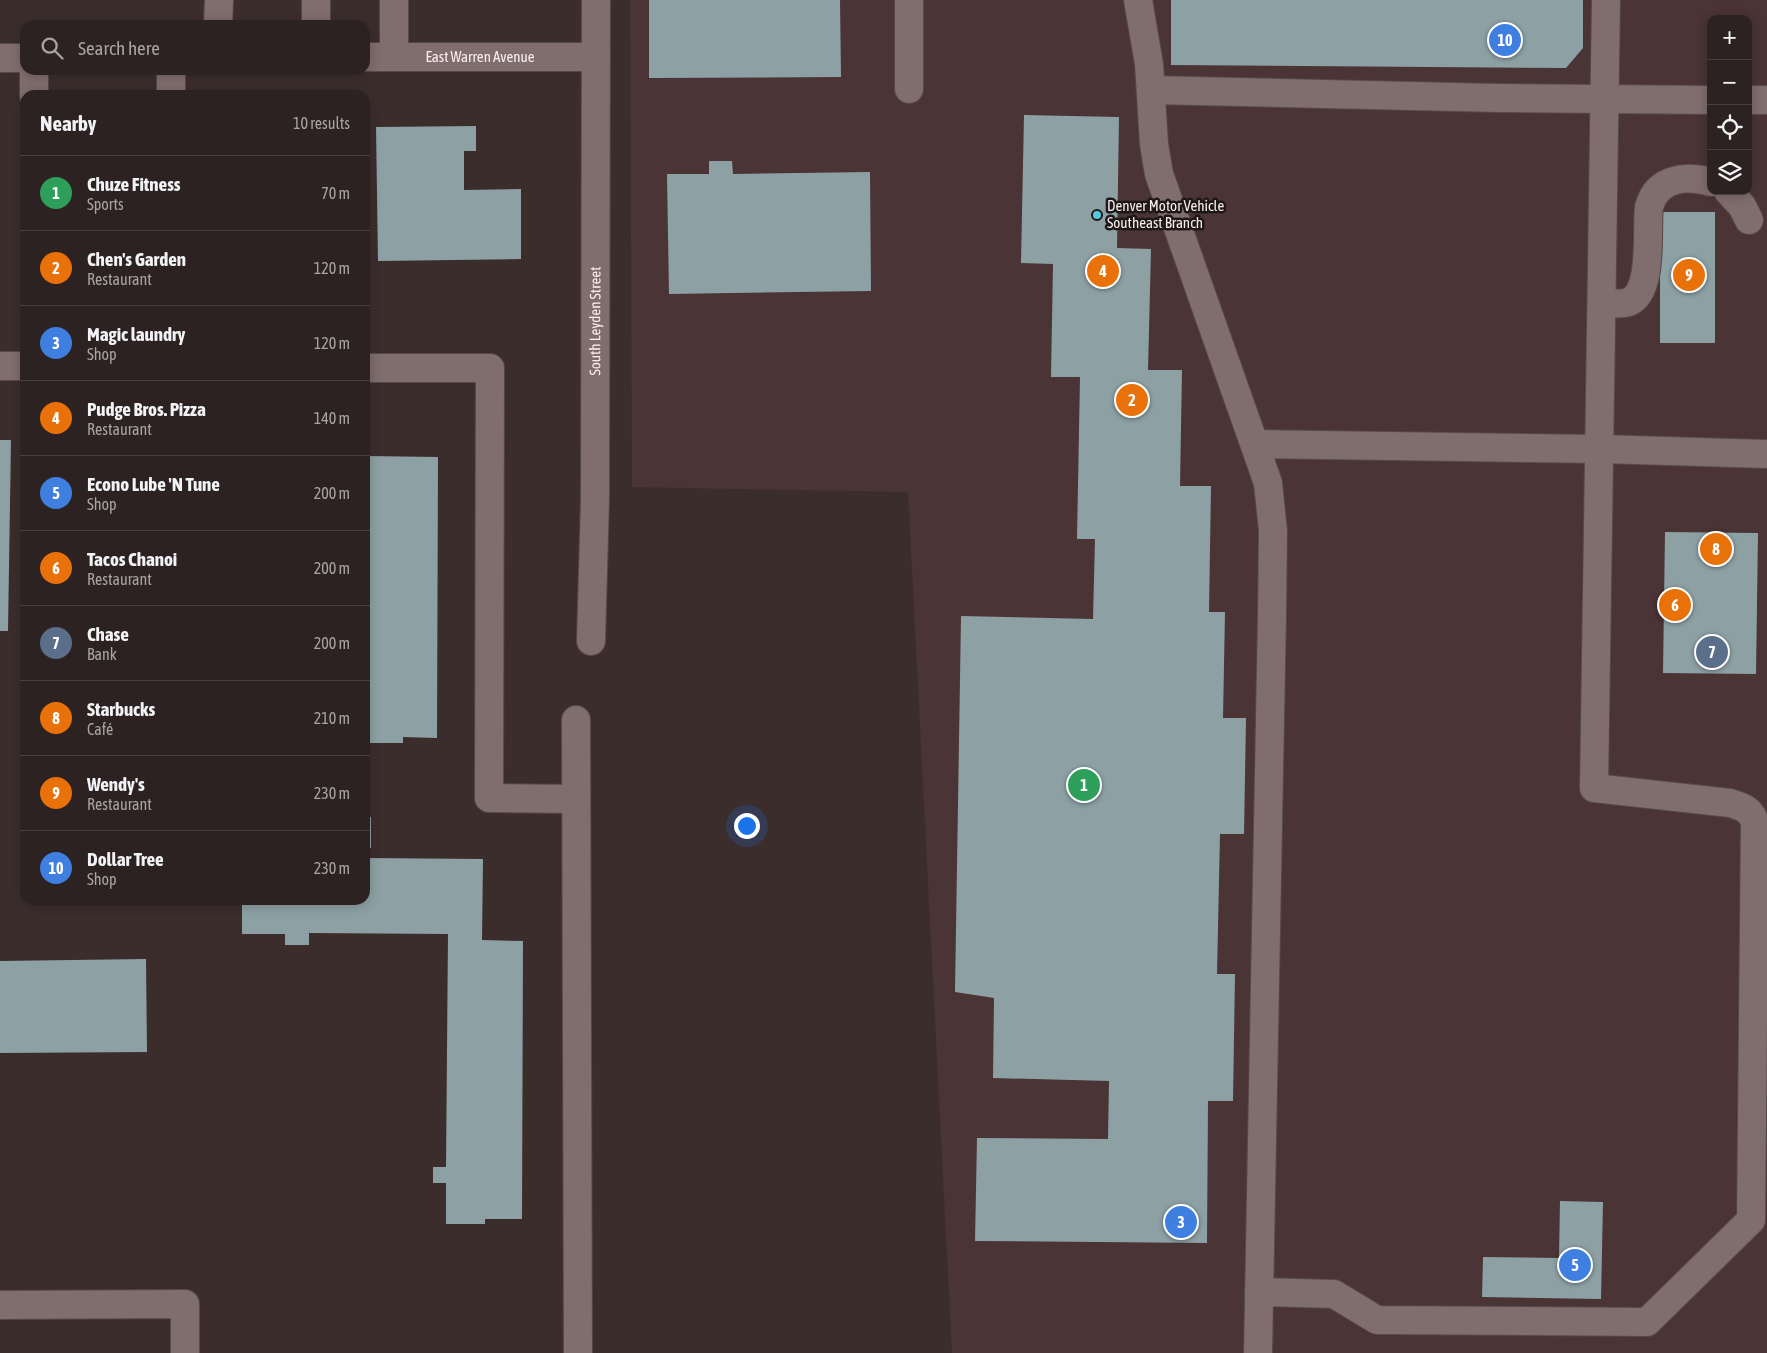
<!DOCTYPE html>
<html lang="en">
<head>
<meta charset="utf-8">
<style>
	:root { --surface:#2d2222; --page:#352a2a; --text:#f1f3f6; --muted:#a7a4a5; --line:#483f40; --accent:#db2777 }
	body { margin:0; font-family:"Asap Condensed",sans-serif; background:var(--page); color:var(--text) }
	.controls { position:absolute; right:15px; top:15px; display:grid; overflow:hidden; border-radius:10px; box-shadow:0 2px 12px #0003 }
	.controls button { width:45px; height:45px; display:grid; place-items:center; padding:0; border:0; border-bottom:1px solid var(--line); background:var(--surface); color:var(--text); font:25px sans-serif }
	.you { position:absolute; left:746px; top:825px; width:18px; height:18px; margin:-12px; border:4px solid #fff; border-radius:50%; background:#1a73e8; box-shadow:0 0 0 8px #1a73e833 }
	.badge { display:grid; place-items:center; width:32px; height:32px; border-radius:50%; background:var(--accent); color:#fff; font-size:16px; font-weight:700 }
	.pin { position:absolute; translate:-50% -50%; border:2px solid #fff; box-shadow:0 1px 5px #0006 }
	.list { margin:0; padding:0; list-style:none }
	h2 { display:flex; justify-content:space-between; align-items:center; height:65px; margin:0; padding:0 20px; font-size:21px }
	h2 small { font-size:16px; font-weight:400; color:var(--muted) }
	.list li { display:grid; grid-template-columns:32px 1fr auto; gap:15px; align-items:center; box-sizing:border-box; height:75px; padding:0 20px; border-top:1px solid var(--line) }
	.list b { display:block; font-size:19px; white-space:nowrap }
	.list p { margin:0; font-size:16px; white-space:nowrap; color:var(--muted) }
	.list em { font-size:16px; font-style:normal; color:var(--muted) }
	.icon { flex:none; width:28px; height:28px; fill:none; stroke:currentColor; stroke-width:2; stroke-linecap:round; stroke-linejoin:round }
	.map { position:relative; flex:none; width:1767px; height:1353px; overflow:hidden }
	.search { position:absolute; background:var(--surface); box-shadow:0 2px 12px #0003; left:20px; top:20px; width:350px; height:55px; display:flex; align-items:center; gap:12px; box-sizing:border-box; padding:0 18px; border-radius:15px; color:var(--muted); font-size:19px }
	.panel { position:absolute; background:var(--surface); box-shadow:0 2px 12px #0003; left:20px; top:90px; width:350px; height:815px; border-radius:15px }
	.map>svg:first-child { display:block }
	.built { fill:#4a3435; fill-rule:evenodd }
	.building { fill:#8da1a5 }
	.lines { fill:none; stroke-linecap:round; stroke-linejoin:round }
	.minor-casing { stroke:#56494a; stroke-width:30 }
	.minor { stroke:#806d6e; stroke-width:28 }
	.poi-dot { fill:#56c9e1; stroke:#1e1717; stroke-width:2 }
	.labels { text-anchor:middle; stroke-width:5; stroke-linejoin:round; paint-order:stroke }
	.street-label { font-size:15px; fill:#f9eeee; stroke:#1e1717 }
	.poi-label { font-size:15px; fill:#f9eeee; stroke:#1e1717; text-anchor:start }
</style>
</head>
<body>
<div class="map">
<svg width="1767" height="1353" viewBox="0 0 1767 1353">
	<rect width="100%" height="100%" fill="#3c2d2d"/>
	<path class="built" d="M630,0H1767V1353H952L908,492L632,487ZM1711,19H1748V191H1711Z"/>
	<g class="building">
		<path d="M649,0H840L841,77L649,78Z"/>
		<path d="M1171,0H1583V48L1566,68L1171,65Z"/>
		<path d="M1024,115L1119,117L1117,248L1151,249L1148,370H1182L1180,486H1211L1209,612H1225L1223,718H1246L1244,834H1220L1217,974H1235L1233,1101H1208L1207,1243L975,1241L977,1138L1108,1139L1109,1081L993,1078L994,998L955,992L961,616L1093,619L1095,539H1077L1080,377H1051L1053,264L1021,263Z"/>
		<path d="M476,126V151H464V190L521,189V259L378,261L376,127Z"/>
		<path d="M709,161H732L733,174L870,172L871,291L669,294L667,174H709Z"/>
		<rect x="1660" y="212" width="55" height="131"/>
		<path d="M0,440H11L8,631H0Z"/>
		<path d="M365,456L438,457L437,738L403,737V743H365Z"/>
		<path d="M1665,532L1758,533L1756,674L1663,673Z"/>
		<rect x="365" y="817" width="6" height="31"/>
		<path d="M365,858L483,859L482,940L523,941L522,1219H485V1224H446V1183H433V1167H446L448,934L309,933V945H285V934H242V900H365Z"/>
		<path d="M146,959L147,1052L0,1053V961Z"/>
		<path d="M1560,1201L1603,1202L1601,1299L1482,1297L1483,1257L1559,1258Z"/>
	</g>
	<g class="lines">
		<g class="minor-casing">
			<g id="minor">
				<path d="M394,0V57"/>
				<path d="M1138,0L1149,64L1154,144L1159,174L1268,483L1273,531L1272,614L1258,1353"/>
				<path d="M218,25L219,0"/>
				<path d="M316,25V0"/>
				<path id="s1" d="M365,57H596"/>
				<path d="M0,58H25"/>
				<path d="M171,70V95"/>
				<path d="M909,89V0"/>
				<path d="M1151,90L1498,98L1711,100"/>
				<path d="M34,95V70"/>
				<path d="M1748,100H1767"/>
				<path d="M1728,191L1742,206L1749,220"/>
				<path d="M1602,303C1610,303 1620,305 1629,302C1654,291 1646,230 1649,207C1657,178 1685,175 1711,182"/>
				<path d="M0,366H25"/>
				<path d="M365,368H490L489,798L576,799"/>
				<path d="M1255,444L1600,449L1767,454"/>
				<path id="s2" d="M591,641L595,500L596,0"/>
				<path d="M576,720L578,1353"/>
				<path d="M1259,1292L1334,1294L1377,1320L1647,1322L1751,1220L1755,822C1750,809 1743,807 1730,803L1594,788L1606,0"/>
				<path d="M0,1305L185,1304V1353"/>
			</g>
		</g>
		<use href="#minor" class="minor"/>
	</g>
	<circle class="poi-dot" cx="1097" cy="215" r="5"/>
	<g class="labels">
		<g class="street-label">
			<text dy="5" stroke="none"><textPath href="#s1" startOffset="115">East Warren Avenue</textPath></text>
			<text dy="5" stroke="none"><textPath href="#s2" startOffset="320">South Leyden Street</textPath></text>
		</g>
		<g class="poi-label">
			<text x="1107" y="211">Denver Motor Vehicle<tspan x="1107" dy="17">Southeast Branch</tspan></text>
		</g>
	</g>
</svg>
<div class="controls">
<button>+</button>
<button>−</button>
<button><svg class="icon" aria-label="locate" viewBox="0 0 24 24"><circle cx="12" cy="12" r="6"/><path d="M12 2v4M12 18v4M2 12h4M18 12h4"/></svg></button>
<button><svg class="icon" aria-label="layers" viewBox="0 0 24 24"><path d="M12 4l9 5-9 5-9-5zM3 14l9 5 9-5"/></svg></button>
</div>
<div class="you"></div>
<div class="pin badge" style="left:1084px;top:785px;background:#2e9e5b">1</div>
<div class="pin badge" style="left:1132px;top:400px;background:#e8710a">2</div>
<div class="pin badge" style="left:1181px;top:1222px;background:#3f7fe0">3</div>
<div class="pin badge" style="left:1103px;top:271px;background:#e8710a">4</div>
<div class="pin badge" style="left:1575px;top:1265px;background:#3f7fe0">5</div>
<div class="pin badge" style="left:1675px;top:605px;background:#e8710a">6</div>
<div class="pin badge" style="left:1712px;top:652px;background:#5c6f8a">7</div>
<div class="pin badge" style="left:1716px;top:549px;background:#e8710a">8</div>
<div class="pin badge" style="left:1689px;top:275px;background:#e8710a">9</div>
<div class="pin badge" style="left:1505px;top:40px;background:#3f7fe0">10</div>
<div class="search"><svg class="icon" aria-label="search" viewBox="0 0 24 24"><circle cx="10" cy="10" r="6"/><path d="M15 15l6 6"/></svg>Search here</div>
<section class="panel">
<h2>Nearby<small>10 results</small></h2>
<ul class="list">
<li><span class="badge" style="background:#2e9e5b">1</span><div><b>Chuze Fitness</b><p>Sports</p></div><em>70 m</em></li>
<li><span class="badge" style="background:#e8710a">2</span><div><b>Chen's Garden</b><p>Restaurant</p></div><em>120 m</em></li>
<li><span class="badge" style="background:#3f7fe0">3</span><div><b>Magic laundry</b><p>Shop</p></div><em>120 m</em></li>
<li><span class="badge" style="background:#e8710a">4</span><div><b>Pudge Bros. Pizza</b><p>Restaurant</p></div><em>140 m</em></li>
<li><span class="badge" style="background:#3f7fe0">5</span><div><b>Econo Lube 'N Tune</b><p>Shop</p></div><em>200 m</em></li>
<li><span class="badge" style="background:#e8710a">6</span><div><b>Tacos Chanoi</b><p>Restaurant</p></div><em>200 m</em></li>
<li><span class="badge" style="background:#5c6f8a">7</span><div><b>Chase</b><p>Bank</p></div><em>200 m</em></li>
<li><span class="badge" style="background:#e8710a">8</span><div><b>Starbucks</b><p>Café</p></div><em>210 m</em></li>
<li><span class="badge" style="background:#e8710a">9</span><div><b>Wendy's</b><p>Restaurant</p></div><em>230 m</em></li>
<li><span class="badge" style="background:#3f7fe0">10</span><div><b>Dollar Tree</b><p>Shop</p></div><em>230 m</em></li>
</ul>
</section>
</div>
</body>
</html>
